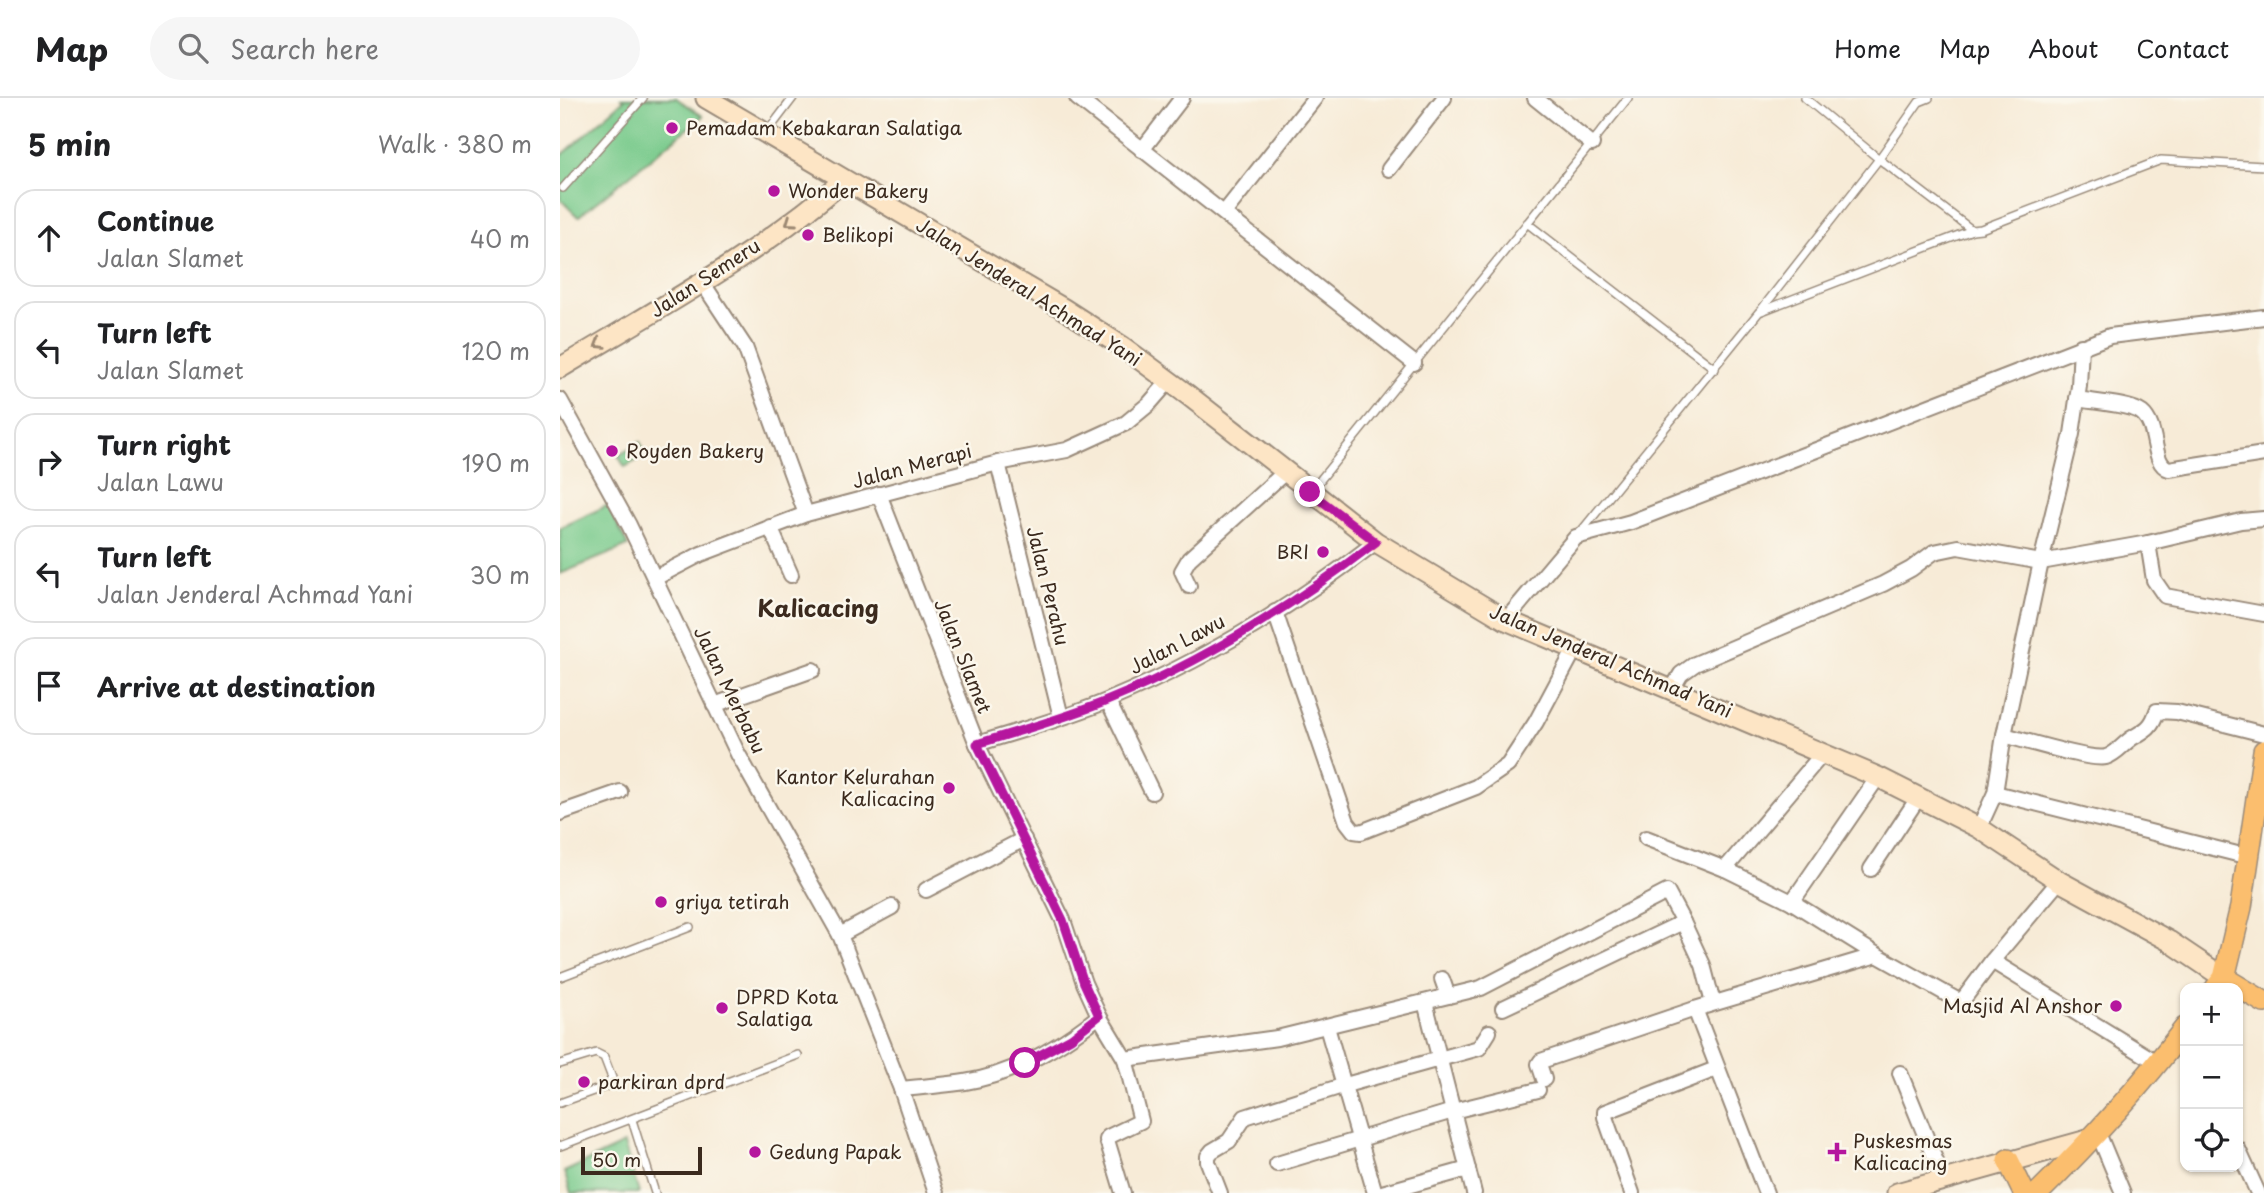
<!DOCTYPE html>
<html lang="en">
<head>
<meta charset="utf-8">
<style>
	:root { --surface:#fff; --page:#f6f6f6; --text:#202124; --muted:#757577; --line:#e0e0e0 }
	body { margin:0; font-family:"Playpen Sans",sans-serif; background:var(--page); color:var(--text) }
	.controls { position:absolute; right:21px; bottom:21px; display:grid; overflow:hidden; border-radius:14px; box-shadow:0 2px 5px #0004 }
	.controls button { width:63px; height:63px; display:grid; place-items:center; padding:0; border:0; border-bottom:2px solid var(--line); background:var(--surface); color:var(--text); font:35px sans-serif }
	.scale { position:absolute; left:21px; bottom:18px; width:121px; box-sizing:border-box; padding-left:7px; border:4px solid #3b2a1e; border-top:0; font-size:19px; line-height:24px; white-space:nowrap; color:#3b2a1e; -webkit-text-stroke:5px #fbf7ec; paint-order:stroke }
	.stop { position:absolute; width:21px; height:21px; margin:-16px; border:5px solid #b5179e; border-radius:50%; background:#fff }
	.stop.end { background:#b5179e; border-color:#fff; box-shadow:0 2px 7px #0008 }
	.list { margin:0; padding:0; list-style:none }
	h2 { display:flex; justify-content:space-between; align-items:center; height:91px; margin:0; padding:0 28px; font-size:30px }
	h2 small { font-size:23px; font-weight:400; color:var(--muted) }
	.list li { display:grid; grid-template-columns:46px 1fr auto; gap:21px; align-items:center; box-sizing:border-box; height:98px; margin:0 14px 14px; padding:0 14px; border:2px solid var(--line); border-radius:21px }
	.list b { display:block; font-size:26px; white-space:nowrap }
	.list p { margin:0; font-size:23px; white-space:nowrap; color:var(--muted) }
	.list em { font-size:23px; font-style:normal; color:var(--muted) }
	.icon { flex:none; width:38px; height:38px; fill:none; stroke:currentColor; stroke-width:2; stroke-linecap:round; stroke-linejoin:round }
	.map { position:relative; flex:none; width:1704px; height:1095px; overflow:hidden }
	header { display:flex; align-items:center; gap:42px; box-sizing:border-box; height:98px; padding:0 35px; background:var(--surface); border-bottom:2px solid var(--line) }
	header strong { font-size:33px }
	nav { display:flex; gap:38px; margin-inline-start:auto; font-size:24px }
	.search { width:490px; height:63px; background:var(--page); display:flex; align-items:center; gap:18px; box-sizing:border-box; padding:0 24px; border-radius:38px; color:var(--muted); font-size:26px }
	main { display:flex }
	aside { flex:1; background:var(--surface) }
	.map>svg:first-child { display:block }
	.green { fill:#7acb8d; stroke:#5a7a56; stroke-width:2 }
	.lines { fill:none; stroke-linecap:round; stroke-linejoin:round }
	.lane-casing { stroke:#998a7a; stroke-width:10 }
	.street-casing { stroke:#998a7a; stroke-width:18 }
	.secondary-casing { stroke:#998a7a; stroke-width:23 }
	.primary-casing { stroke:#998a7a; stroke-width:24 }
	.lane { stroke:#fff; stroke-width:7 }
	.street { stroke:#fff; stroke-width:14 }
	.secondary { stroke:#fde5c5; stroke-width:19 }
	.primary { stroke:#fbbe6e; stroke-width:21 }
	.oneway { stroke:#9c8872 }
	.route { stroke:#b5179e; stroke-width:9 }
	.poi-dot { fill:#b5179e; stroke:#fbf7ec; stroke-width:2.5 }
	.labels { text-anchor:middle; stroke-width:5; stroke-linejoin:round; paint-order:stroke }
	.poi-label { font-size:19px; fill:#3b2a1e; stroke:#fbf7ec; text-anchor:start }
	.street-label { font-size:19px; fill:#3b2a1e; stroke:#fbf7ec }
	.quarter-label { font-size:23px; font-weight:bold; fill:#3b2a1e; stroke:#fbf7ec }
</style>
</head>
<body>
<header>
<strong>Map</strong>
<div class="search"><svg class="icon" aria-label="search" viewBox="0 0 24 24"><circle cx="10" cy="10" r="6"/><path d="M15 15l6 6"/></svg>Search here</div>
<nav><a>Home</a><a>Map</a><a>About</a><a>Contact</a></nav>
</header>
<main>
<aside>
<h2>5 min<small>Walk · 380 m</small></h2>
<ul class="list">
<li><svg class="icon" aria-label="ahead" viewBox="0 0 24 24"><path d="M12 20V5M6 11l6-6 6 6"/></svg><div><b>Continue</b><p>Jalan Slamet</p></div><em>40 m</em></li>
<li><svg class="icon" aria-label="left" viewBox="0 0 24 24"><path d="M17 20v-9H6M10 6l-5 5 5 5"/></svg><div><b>Turn left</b><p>Jalan Slamet</p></div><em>120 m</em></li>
<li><svg class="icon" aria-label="right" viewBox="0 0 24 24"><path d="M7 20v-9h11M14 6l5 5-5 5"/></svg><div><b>Turn right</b><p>Jalan Lawu</p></div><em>190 m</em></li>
<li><svg class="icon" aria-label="left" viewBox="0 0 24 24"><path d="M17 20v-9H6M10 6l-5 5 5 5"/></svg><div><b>Turn left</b><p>Jalan Jenderal Achmad Yani</p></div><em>30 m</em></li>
<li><svg class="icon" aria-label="arrive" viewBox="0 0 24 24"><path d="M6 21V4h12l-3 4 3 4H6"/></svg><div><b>Arrive at destination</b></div></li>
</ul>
</aside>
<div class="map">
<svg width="1704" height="1095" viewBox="0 0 1704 1095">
	<rect width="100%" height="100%" fill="#fbf7ec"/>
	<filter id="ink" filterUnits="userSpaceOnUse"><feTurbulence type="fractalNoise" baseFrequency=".0143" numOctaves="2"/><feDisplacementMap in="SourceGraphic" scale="14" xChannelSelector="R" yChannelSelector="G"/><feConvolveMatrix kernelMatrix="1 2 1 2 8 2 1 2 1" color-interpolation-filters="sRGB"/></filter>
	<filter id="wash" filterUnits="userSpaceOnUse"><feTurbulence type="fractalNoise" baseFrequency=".00686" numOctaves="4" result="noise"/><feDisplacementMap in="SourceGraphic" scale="28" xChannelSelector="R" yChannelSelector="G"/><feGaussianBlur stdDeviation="1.57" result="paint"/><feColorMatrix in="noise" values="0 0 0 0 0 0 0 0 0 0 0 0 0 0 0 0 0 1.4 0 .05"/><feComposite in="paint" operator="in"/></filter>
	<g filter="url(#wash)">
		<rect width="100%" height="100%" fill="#f7ebd7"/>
		<g class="green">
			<path d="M62,0H116L143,18L18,119L0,101V59L64,2Z"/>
			<path d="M80,344L86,357L65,369L58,358Z"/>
			<path d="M48,407L68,448L0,476V430Z"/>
			<path d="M64,1046L79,1095H11L4,1074Z"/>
		</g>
	</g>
	<g filter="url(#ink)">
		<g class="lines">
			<g class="lane-casing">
				<g id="lane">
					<path d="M1245,0L1319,61L1412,132L1421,131L1601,62L1704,68"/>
					<path d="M208,33L233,0"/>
					<path d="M3,90L83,0"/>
					<path d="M967,125L1155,271"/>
					<path d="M1201,212L1319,61L1359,4L1369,0"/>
					<path d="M753,391L1068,0"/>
					<path d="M1019,436L1199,214L1412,132"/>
					<path d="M0,879L130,829"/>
					<path d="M0,966L36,955L44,959L52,980L47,988L0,1005"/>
					<path d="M72,1022L95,1095"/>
					<path d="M0,1048L238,957"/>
				</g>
			</g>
			<g class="street-casing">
				<g id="street">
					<path d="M517,0L854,265"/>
					<path d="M975,0L1032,46"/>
					<path d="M582,52L622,0"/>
					<path d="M829,71L884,0"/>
					<path d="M664,115L755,0"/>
					<path d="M142,184L185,249L246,416"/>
					<path d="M1517,301C1533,304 1571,306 1582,315C1599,329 1591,366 1609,371L1704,356"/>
					<path d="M0,302L69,427L178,656L280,837L341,991L376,1095"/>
					<path d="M438,365L501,619"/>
					<path d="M319,396L417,646L503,822L524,885L539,918C500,949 455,976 405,984C384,987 362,989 341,991"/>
					<path d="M210,429L231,477"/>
					<path d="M1588,445L1594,482L1605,498L1704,516"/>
					<path d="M95,480L141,456L246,416L438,365L507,352L566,325L589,306L609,283"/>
					<path d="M629,488L622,473L629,461L725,374"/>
					<path d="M715,514L787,724L794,733L801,734L916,689L948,667L976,624L1015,551"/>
					<path d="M946,522L1016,439L1071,424L1550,238L1704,219"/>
					<path d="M1112,591L1121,576L1135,566L1323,486L1351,471L1374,454L1398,449L1481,464L1588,445L1681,423L1704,421"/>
					<path d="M548,603L592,694"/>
					<path d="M154,607L253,572"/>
					<path d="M1444,637C1463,642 1531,663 1546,659C1556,656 1563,646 1572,640C1586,632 1592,629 1597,613L1617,614L1704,636"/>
					<path d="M417,646C461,632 507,620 549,602C643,563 736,506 816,444"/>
					<path d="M1435,695L1689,759"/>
					<path d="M0,715L60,694"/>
					<path d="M1419,730L1435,695L1444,637L1481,464L1512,336L1519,288L1521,248"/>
					<path d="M1086,740L1165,771L1264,654"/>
					<path d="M1165,771L1232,804L1317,857L1399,903L1405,899L1432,863L1499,783"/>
					<path d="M1311,771L1358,700"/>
					<path d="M366,792L464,741"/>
					<path d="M1232,804L1318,679"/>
					<path d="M280,837L332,809"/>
					<path d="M1432,863L1598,965"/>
					<path d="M882,881L888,898"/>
					<path d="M865,904L914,1095"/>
					<path d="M943,910L1123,824L1143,867L1153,905"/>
					<path d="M1135,911L1206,1095"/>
					<path d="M539,918L565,961L717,940L921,890L1107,794L1123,824"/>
					<path d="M767,929L815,1095"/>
					<path d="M1340,975L1383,1081"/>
					<path d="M984,981L979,966L981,963L1135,911L1317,857"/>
					<path d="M1538,1035L1563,1095"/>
					<path d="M1678,1051L1698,1095"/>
					<path d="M717,1066L893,1013L978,992"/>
					<path d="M563,1095L547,1042L548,1039L581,1023L565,961"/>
					<path d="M660,1095L648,1064V1058L652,1053L669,1043L685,1019L782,988L919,950L929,934"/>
					<path d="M822,1095L908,1071"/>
					<path d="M1072,1095L1045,1019V1014L1156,971"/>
				</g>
			</g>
			<g class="secondary-casing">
				<g id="secondary">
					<path d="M146,0L504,211L563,249L628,297L816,444L946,522L1318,679L1419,730L1499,783L1609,843L1664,880"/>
					<path d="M0,270C96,212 200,156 284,82"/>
					<path d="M1337,1095L1531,1041"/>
				</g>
			</g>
			<g class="primary-casing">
				<g id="primary">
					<path d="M1664,880L1704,904"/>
					<path d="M1656,890L1664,880L1681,809L1704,653"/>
					<path d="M1448,1062L1464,1095"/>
					<path d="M1478,1095C1531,1043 1580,989 1625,930"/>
				</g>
			</g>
			<use href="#lane" class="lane"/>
			<use href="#street" class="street"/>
			<use href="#secondary" class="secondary"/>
			<use href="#primary" class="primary"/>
		</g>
		<defs><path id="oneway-chevron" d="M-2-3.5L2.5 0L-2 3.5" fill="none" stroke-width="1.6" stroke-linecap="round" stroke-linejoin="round" transform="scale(1.75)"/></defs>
		<g class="oneway">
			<use href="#oneway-chevron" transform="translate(230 124) rotate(145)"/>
			<use href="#oneway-chevron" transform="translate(39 246) rotate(149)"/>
		</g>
	</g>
	<g class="lines" filter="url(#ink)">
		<path class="route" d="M465,965L511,940L539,918L524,885L503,822L417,646C461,632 507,620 549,602C643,564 736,505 816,444L750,394"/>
	</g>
	<g class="poi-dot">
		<circle cx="112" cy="30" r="7"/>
		<circle cx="214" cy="93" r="7"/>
		<circle cx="248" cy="137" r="7"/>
		<circle cx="52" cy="353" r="7"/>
		<circle cx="763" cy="454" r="7"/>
		<circle cx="389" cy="690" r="7"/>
		<circle cx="101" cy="804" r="7"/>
		<circle cx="1556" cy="908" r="7"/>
		<circle cx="162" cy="910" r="7"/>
		<circle cx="24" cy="984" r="7"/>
		<circle cx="195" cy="1054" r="7"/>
		<path d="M1273.5 1043.5h7v7h7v7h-7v7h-7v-7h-7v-7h7z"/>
	</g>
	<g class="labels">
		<g class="poi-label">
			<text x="126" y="37">Pemadam Kebakaran Salatiga</text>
			<text x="228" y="100">Wonder Bakery</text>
			<text x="262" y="144">Belikopi</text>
			<text x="66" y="360">Royden Bakery</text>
			<text x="749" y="461" text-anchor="end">BRI</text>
			<text x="375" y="686" text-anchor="end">Kantor Kelurahan<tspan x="375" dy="22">Kalicacing</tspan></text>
			<text x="115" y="811">griya tetirah</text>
			<text x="176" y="906">DPRD Kota<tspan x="176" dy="22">Salatiga</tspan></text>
			<text x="1542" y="915" text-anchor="end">Masjid Al Anshor</text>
			<text x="38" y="991">parkiran dprd</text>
			<text x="1293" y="1050">Puskesmas<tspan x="1293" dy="22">Kalicacing</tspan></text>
			<text x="209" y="1061">Gedung Papak</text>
		</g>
		<g class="street-label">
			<text transform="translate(145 180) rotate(-33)" y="7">Jalan Semeru</text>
			<text transform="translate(469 194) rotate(32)" y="7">Jalan Jenderal Achmad Yani</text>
			<text transform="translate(352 368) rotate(-15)" y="7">Jalan Merapi</text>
			<text transform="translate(488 488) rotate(76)" y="7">Jalan Perahu</text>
			<text transform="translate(617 546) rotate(-28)" y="7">Jalan Lawu</text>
			<text transform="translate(403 558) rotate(68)" y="7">Jalan Slamet</text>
			<text transform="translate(1051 563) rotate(23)" y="7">Jalan Jenderal Achmad Yani</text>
			<text transform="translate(170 592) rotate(64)" y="7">Jalan Merbabu</text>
		</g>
		<g class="quarter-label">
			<text x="258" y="519">Kalicacing</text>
		</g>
	</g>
</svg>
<div class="controls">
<button>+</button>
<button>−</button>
<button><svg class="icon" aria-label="locate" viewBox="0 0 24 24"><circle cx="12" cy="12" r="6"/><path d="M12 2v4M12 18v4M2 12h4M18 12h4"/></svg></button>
</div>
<div class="scale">50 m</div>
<div class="stop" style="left:465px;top:965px"></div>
<div class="stop end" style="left:750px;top:394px"></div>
</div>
</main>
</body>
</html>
